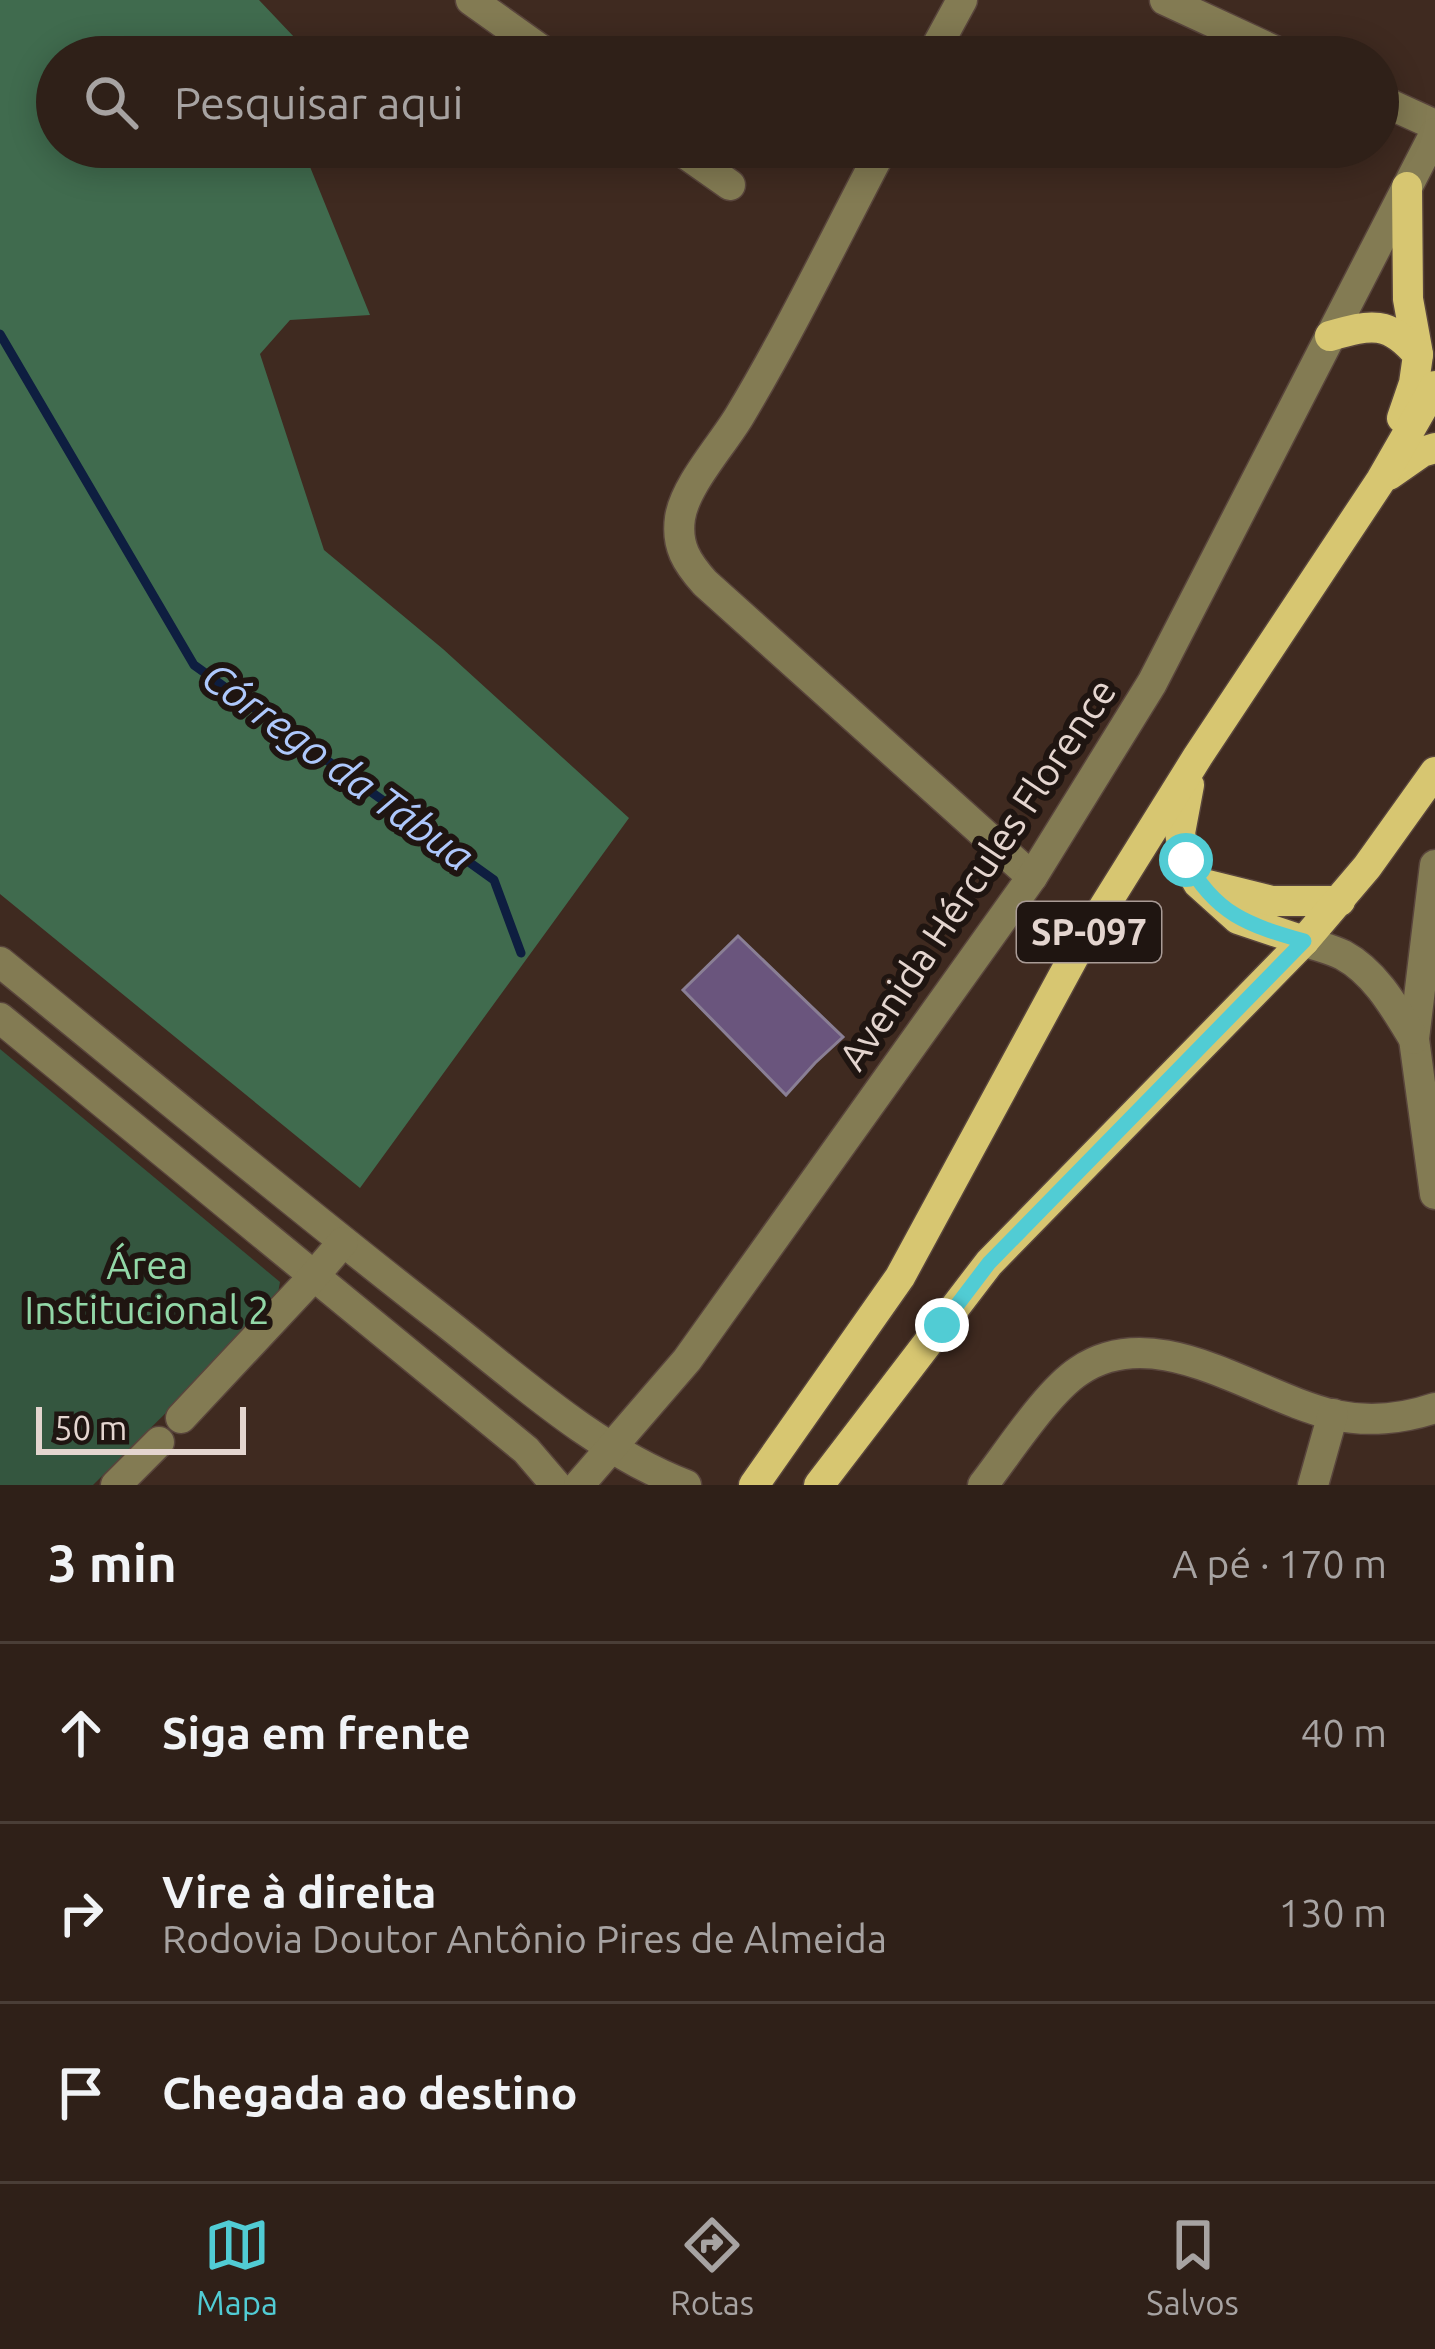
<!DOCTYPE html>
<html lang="pt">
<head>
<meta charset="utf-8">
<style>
	:root { --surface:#2f2018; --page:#372821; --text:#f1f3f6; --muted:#a7a3a2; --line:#4a3e37; --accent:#51ccd4 }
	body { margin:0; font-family:Ubuntu,sans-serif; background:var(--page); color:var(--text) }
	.scale { position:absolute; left:36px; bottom:30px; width:210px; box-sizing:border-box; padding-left:12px; border:6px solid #e4d5cf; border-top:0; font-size:33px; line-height:42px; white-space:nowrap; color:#e4d5cf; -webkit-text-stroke:9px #1f1511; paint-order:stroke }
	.stop { position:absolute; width:36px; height:36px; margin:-27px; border:9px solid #51ccd4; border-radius:50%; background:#fff }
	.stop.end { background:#51ccd4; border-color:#fff; box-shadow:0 3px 12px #0008 }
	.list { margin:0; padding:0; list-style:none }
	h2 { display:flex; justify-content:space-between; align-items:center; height:156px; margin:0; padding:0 48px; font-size:51px }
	h2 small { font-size:39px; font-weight:400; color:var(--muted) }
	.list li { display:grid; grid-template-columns:78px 1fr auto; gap:36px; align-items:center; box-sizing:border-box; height:180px; padding:0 48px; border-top:3px solid var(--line) }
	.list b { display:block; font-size:45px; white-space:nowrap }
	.list p { margin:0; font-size:39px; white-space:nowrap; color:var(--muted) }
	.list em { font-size:39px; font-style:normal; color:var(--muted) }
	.icon { flex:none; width:66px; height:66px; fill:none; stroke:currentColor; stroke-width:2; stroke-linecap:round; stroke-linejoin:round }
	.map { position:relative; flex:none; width:1435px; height:1485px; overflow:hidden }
	.search { position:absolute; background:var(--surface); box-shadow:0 6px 30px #0003; left:36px; right:36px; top:36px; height:132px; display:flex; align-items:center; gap:30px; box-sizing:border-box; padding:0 42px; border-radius:66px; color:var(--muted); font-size:45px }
	.sheet { height:696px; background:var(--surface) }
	nav { display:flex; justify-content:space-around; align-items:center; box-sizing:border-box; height:168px; border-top:3px solid var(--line); background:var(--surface); font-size:33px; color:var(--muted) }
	nav a { display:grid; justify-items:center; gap:6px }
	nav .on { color:var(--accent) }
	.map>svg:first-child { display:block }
	.green { fill:#34563f }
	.forest { fill:#406b4e }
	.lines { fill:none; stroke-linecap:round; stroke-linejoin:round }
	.stream { stroke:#0e1e40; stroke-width:9 }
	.building { fill:#6a557d; stroke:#8a7f95; stroke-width:3 }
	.minor-casing { stroke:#59453c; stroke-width:33 }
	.major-casing { stroke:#59453c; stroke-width:33 }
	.minor { stroke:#837b53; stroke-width:30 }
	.major { stroke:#d7c671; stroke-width:30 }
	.route { stroke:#51ccd4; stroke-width:15 }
	.labels { text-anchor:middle; stroke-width:12; stroke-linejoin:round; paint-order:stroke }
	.shield { fill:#1f1511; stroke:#a99b96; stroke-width:3 }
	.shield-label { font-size:36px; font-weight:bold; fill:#e4d5cf }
	.street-label { font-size:39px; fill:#e4d5cf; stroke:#1f1511 }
	.park-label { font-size:39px; fill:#92d7a7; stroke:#1f1511 }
	.water-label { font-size:42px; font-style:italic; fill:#aec8fc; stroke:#1f1511 }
</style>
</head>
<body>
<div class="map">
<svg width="1435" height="1485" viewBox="0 0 1435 1485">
	<rect width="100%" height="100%" fill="#3f2a20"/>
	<path class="green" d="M0,1049L280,1282L276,1304L93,1485H0Z"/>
	<path class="forest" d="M0,0H259L313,57H57V147H302L370,315L290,320L260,354L324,550L443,649L629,818L360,1188L0,894Z"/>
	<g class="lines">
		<path class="stream" d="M0,334L194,665L494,880L521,953"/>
	</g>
	<path class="building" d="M738,936L843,1037L815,1063L786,1095L683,990Z"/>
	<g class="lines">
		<g class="minor-casing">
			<g id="minor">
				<path d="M471,0L551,57"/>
				<path d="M1165,0L1288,57"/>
				<path d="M931,57L962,0"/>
				<path d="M1378,99L1435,125"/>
				<path d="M676,147L730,185"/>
				<path d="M883,147C836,236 792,328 740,415C723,444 685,485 680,518C676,546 687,563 705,583L1032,877"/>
				<path d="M1435,865L1414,1039L1435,1194"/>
				<path d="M1304,941C1317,946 1331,949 1343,955C1376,973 1395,1008 1414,1039"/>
				<path d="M0,962C146,1081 290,1201 439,1317C516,1377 593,1449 686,1485"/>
				<path d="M0,1018L526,1450L556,1485"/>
				<path d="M181,1418L313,1277L343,1242"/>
				<path d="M116,1485L159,1442"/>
				<path d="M579,1485L687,1360L1032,877L1152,683L1435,133"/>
				<path d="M983,1485C1008,1453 1047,1392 1079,1371C1157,1318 1255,1397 1334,1415C1367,1422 1403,1419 1435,1408"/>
				<path d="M1313,1485L1333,1414"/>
			</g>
		</g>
		<g class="major-casing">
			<g id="major">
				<path d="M1407,187L1408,299L1418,354"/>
				<path d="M1330,336C1371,324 1389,320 1418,355L1414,383L1402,418"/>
				<path d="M1389,475L1422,452L1435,448"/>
				<path d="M1189,785L1180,833L1185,860L1198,883L1238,919L1304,941"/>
				<path d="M1204,884L1272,901H1340"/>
				<path d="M754,1485L900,1277L1079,947L1198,756L1381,480L1435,386"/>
				<path d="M819,1485L989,1263L1304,941L1367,867L1435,772"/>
			</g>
		</g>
		<use href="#minor" class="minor"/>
		<use href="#major" class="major"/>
	</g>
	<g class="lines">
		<path class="route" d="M942,1325L989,1263L1304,941C1248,925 1215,914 1186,860"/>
	</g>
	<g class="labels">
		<rect class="shield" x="1017" y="902" width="144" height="60" rx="9"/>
		<g class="shield-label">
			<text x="1089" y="945">SP-097</text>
		</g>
		<g class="street-label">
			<text transform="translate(977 874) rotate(-56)" y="14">Avenida Hércules Florence</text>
		</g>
		<g class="park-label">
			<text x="147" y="1279">Área<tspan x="147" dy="45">Institucional 2</tspan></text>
		</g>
		<g class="water-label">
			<text transform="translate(338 766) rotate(36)" y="15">Córrego da Tábua</text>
		</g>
	</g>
</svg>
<div class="scale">50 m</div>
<div class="stop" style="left:1186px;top:860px"></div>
<div class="stop end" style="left:942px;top:1325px"></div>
<div class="search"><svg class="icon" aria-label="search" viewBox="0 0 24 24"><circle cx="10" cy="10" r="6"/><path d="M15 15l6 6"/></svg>Pesquisar aqui</div>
</div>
<section class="sheet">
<h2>3 min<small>A pé · 170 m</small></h2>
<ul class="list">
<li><svg class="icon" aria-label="ahead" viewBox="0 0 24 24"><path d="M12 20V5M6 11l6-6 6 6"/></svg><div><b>Siga em frente</b></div><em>40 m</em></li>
<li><svg class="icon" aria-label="right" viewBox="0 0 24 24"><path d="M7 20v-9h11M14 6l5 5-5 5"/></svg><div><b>Vire à direita</b><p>Rodovia Doutor Antônio Pires de Almeida</p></div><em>130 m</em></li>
<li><svg class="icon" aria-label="arrive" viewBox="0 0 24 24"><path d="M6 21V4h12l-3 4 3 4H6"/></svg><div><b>Chegada ao destino</b></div></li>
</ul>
</section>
<nav>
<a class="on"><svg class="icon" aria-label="map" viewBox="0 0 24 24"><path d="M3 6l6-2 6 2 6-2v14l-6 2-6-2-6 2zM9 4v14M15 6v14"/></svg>Mapa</a>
<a><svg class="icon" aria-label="directions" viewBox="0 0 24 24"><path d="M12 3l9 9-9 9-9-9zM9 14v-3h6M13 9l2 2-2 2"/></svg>Rotas</a>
<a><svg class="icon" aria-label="saved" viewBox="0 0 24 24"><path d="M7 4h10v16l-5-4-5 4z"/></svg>Salvos</a>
</nav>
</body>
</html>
